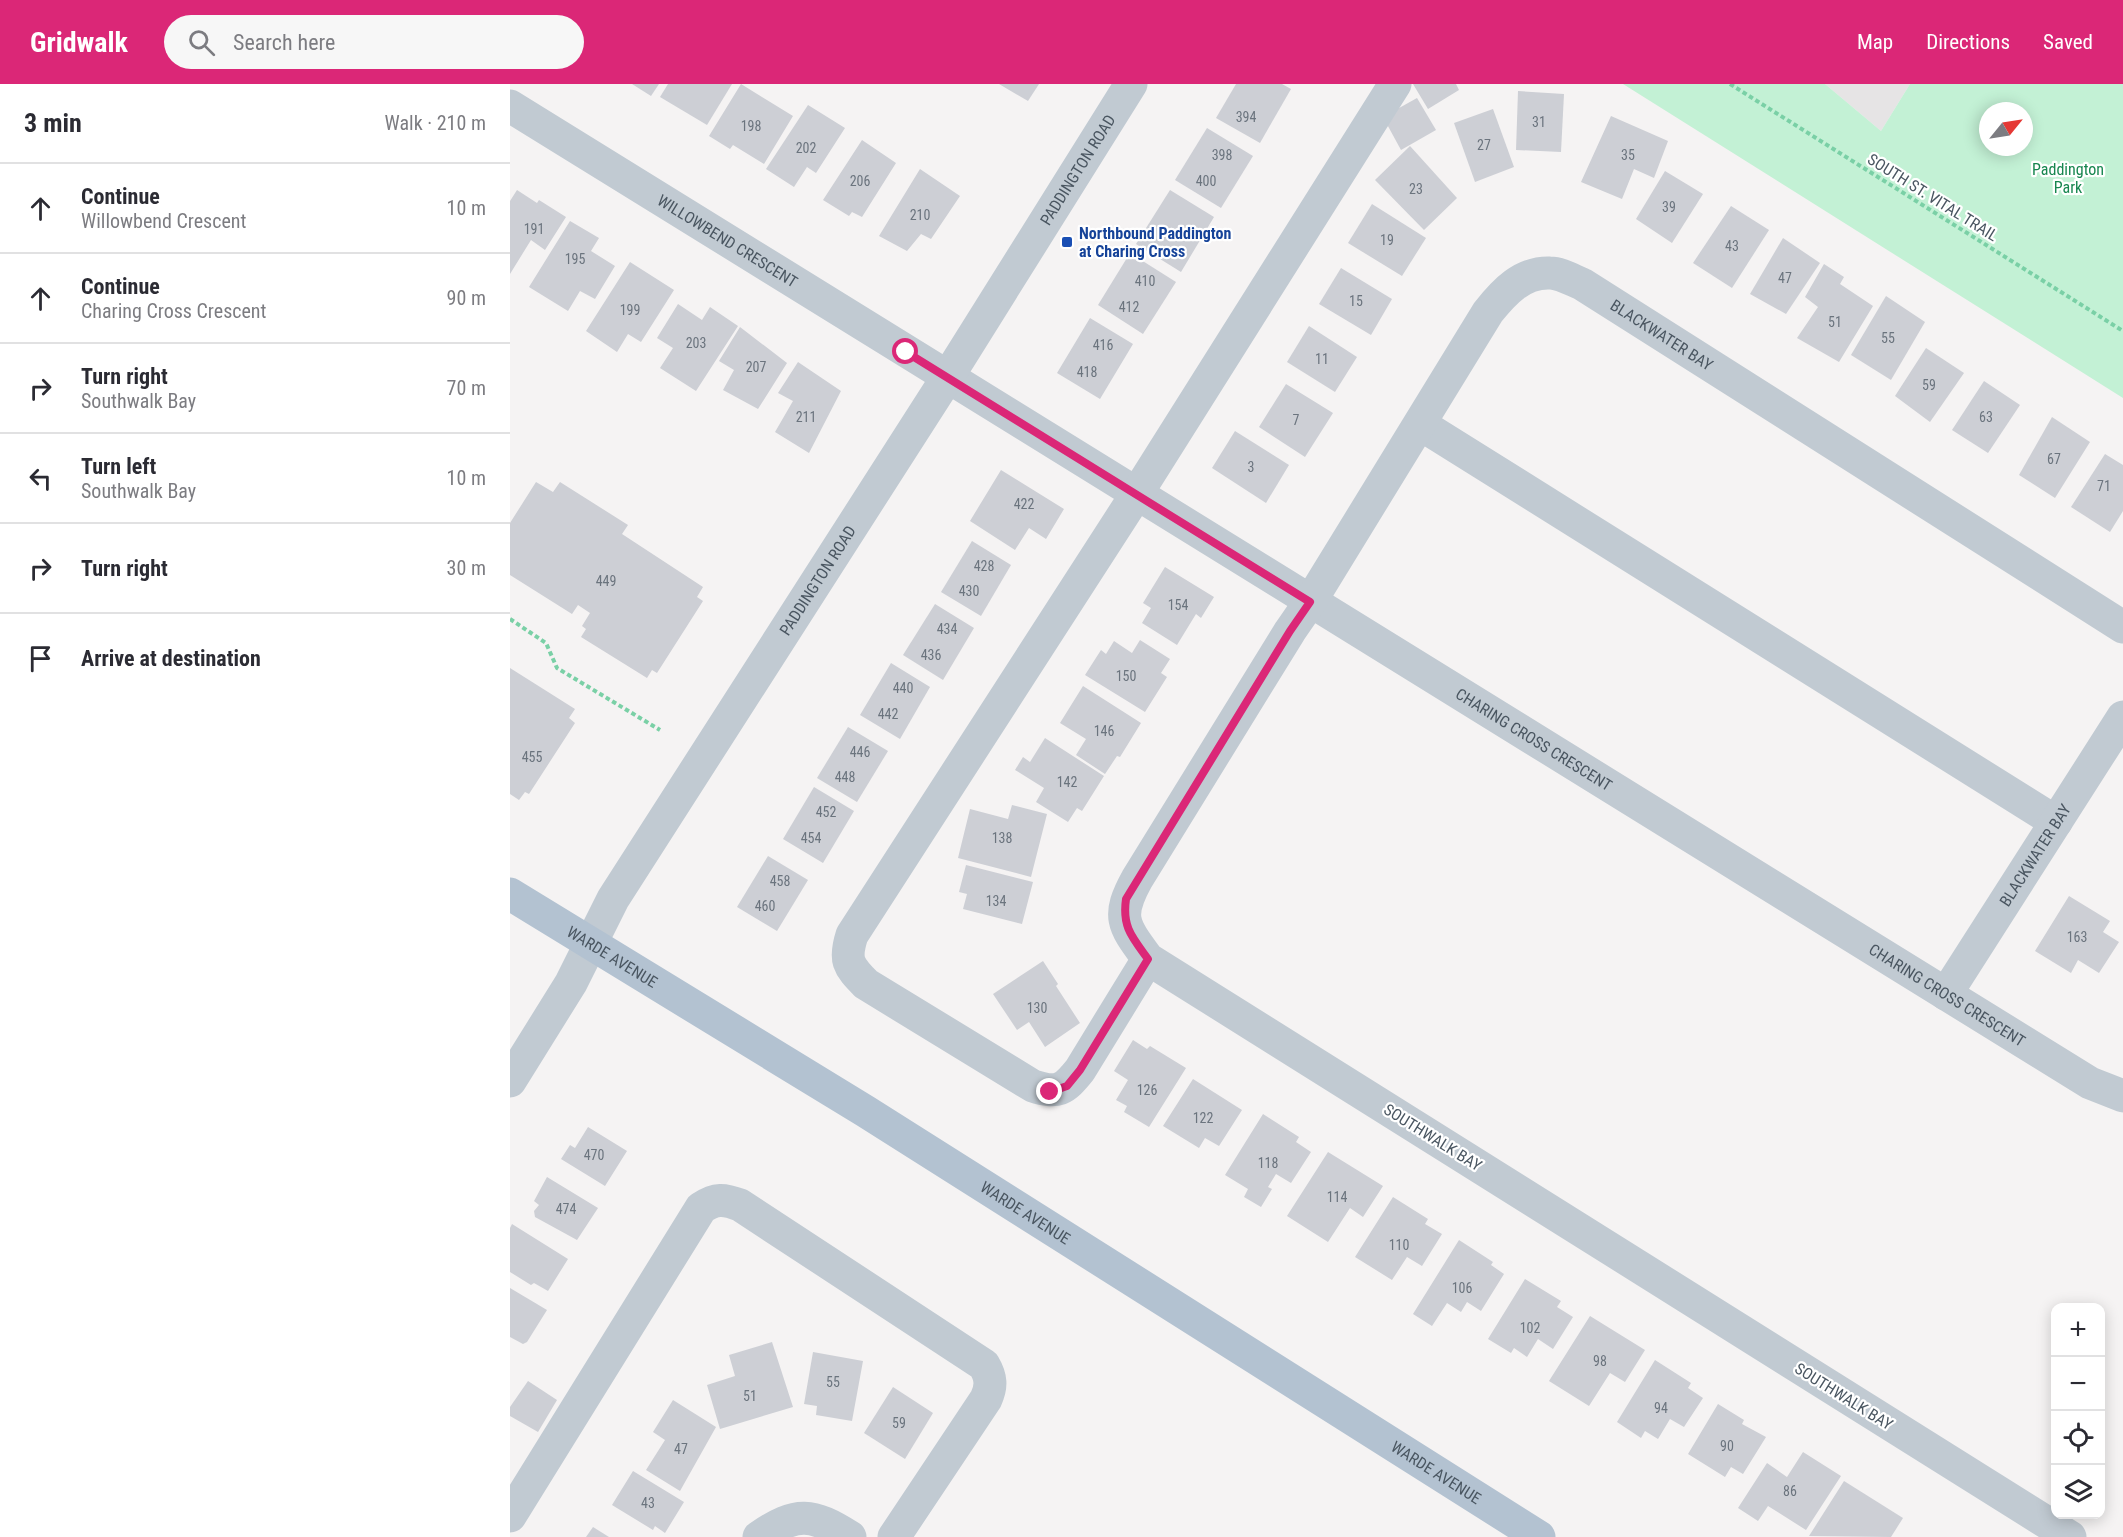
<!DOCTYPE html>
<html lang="en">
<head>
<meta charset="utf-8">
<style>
	:root { --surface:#fff; --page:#f7f7f7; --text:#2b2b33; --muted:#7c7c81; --line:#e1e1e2; --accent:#db2777 }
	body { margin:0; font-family:"Roboto Condensed",sans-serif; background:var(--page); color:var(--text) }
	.controls { position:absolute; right:18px; bottom:18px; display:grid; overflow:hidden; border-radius:12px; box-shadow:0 3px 15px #0003 }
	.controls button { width:54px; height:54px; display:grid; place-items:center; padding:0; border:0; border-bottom:2px solid var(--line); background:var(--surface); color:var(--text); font:30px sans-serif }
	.compass { position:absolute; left:1469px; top:18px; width:54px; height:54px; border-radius:50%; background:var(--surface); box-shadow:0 3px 15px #0003; rotate:60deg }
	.stop { position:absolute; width:18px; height:18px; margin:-14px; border:4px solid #db2777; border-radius:50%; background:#fff }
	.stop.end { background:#db2777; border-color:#fff; box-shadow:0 2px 6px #0008 }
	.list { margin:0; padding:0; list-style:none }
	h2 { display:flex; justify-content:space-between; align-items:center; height:78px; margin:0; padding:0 24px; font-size:26px }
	h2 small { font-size:20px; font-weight:400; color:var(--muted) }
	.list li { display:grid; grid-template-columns:39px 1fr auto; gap:18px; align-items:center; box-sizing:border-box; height:90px; padding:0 24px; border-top:2px solid var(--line) }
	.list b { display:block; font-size:22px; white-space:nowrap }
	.list p { margin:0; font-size:20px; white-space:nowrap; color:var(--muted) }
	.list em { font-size:20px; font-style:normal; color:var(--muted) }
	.icon { flex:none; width:33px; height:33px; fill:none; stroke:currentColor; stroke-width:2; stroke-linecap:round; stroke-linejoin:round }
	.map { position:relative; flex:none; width:1613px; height:1453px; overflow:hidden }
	header { display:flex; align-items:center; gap:36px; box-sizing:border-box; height:84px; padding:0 30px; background:var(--accent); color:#fff }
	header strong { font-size:28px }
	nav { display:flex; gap:33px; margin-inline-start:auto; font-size:21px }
	.search { width:420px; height:54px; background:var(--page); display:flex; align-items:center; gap:15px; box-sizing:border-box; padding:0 21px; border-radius:33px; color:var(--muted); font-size:22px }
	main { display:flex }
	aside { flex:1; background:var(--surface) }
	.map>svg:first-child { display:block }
	.education { fill:#e6e4e5 }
	.green { fill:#c3f1d5; fill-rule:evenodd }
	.building { fill:#cdcfd5 }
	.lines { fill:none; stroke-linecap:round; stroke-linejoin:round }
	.path { stroke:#7ad0a6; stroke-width:4; stroke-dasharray:4.5 3; stroke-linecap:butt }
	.minor { stroke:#c1cad2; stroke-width:33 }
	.major { stroke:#b3c2d1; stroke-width:33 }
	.route { stroke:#db2777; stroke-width:8 }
	.transit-dot { fill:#1a4fb4; stroke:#fff; stroke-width:2 }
	.labels { text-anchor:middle; stroke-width:4.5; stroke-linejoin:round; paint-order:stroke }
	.number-label { font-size:14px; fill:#6b747e }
	.park-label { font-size:16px; fill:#17864f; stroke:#fff }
	.street-label { font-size:16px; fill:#4a5661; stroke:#fff }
	.transit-label { font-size:16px; font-weight:bold; fill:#164399; stroke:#fff; text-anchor:start }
</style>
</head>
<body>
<header>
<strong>Gridwalk</strong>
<div class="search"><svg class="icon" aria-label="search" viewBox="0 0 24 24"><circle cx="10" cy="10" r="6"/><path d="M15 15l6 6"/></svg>Search here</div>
<nav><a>Map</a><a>Directions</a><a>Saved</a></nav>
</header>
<main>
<aside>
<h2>3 min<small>Walk · 210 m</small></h2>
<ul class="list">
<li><svg class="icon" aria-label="ahead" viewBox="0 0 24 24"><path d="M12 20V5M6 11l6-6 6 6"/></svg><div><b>Continue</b><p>Willowbend Crescent</p></div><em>10 m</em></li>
<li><svg class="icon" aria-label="ahead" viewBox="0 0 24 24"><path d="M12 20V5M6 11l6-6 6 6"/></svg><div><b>Continue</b><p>Charing Cross Crescent</p></div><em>90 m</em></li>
<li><svg class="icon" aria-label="right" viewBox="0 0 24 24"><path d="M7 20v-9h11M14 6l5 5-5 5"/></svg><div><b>Turn right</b><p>Southwalk Bay</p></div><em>70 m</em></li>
<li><svg class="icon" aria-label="left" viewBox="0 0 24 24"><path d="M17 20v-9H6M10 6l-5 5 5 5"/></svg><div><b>Turn left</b><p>Southwalk Bay</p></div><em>10 m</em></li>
<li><svg class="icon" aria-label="right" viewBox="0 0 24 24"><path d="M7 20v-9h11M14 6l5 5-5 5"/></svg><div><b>Turn right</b></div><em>30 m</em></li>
<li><svg class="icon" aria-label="arrive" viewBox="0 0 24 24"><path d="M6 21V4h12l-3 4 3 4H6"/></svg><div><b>Arrive at destination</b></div></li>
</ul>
</aside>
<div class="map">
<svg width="1613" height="1453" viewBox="0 0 1613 1453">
	<rect width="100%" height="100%" fill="#f5f3f3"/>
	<path class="education" d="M1315,0H1400L1371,47Z"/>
	<path class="green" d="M1113,0H1315L1371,47L1400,0H1613V314ZM1478,27H1514V63H1478Z"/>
	<g class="building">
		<path d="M122,0H149L141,12Z"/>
		<path d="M158,0H222L197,41L150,13Z"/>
		<path d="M231,0L283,32L254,80L223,61L220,65L199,52Z"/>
		<path d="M489,0H529L518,17Z"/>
		<path d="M726,0H772L781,5L750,59L706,34Z"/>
		<path d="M903,0H946L949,6L918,25Z"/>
		<path d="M1008,7L1054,10L1051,68L1006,66Z"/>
		<path d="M907,14L926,46L891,66L873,33Z"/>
		<path d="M298,21L335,44L306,89L297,83L284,103L256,85Z"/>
		<path d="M983,25L1004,83L965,98L944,39Z"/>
		<path d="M1101,32L1158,57L1144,94L1124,85L1112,115L1071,98Z"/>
		<path d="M697,44L743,72L711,124L665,96Z"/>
		<path d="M352,56L386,79L352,133L342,128L339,132L313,116Z"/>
		<path d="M900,62L947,114L914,146L865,96Z"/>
		<path d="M410,85L450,112L421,155L411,150L397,167L369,152Z"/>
		<path d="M1155,87L1193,110L1162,159L1126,135Z"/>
		<path d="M7,106L27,119L29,116L56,133L35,166L21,156L0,190V117Z"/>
		<path d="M660,106L704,133L671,188L626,160Z"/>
		<path d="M862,120L916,154L892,192L838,159Z"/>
		<path d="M1221,122L1259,146L1222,204L1183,179Z"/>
		<path d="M60,137L89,154L81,167L105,182L85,215L70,207L58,227L19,203Z"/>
		<path d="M1273,154L1310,179L1276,230L1240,210Z"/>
		<path d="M620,169L666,198L633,250L588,221Z"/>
		<path d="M120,178L164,206L131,258L118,250L107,268L76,247Z"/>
		<path d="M1314,180L1334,193L1330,200L1363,222L1329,278L1287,254L1308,223L1295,213Z"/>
		<path d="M831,184L882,215L861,251L809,220Z"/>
		<path d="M1376,212L1415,238L1381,296L1341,271Z"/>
		<path d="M168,220L192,236L200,223L228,242L186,307L150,284L163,264L147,254Z"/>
		<path d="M580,234L623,260L590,315L547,289Z"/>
		<path d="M799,242L847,273L825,308L777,278Z"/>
		<path d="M230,243L277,279L248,325L213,306L224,286L209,277Z"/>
		<path d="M1416,264L1454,289L1420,338L1385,312Z"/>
		<path d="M288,278L331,307L299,369L265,348L283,317L268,309Z"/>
		<path d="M1474,297L1510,321L1478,369L1442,346Z"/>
		<path d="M776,300L823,329L795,373L749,343Z"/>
		<path d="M1542,333L1580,358L1545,414L1509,391Z"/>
		<path d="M725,347L779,381L756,419L702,384Z"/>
		<path d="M1595,370L1613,381V427L1600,448L1561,423Z"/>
		<path d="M491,386L554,425L536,455L519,444L505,466L460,437Z"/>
		<path d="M26,398L43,408L50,398L118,441L112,450L193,503L187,513L193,517L147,589L142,586L137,594L71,553L76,545L72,542L80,529L68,521L62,530L0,491V439Z"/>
		<path d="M462,457L501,481L471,532L431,508Z"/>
		<path d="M655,483L704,513L691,534L686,530L667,561L632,539L641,524L633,519Z"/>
		<path d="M425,520L464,544L433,596L393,571Z"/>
		<path d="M630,556L660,575L651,589L657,593L635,628L575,591L591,566L596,570L604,557L622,569Z"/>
		<path d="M381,579L420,603L390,655L350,631Z"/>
		<path d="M0,584L65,625L59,634L65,639L19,710L15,708L9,716L0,710Z"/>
		<path d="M573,602L631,639L610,673L607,672L595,690L566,671L576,655L550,639Z"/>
		<path d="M338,643L378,667L347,718L307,694Z"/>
		<path d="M535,654L594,692L572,727L567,724L558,738L526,718L534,704L505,686L513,673L520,678Z"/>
		<path d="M304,703L344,727L313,779L273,755Z"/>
		<path d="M502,721L537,730L521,793L448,774L460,725L498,735Z"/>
		<path d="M258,772L298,796L267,847L227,823Z"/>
		<path d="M456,781L523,798L512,840L453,825L457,810L449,808Z"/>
		<path d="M1559,812L1600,837L1593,848L1609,858L1589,889L1568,876L1561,889L1525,867Z"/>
		<path d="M533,877L548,900L546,902L570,939L535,963L519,938L507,946L483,910Z"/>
		<path d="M623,956L637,965L640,962L676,984L639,1043L614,1028L617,1022L606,1016L618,996L604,987Z"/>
		<path d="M683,995L732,1026L709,1062L695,1054L689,1064L653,1042Z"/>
		<path d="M753,1030L789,1053L786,1058L801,1068L781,1099L766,1090L758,1103L762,1105L751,1123L734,1113L738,1105L715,1091Z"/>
		<path d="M78,1043L117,1067L95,1102L51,1075L60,1061L65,1064Z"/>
		<path d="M818,1068L873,1102L853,1133L840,1124L818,1158L777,1132Z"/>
		<path d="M37,1093L88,1124L67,1156L25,1133L24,1127L29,1121L24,1117Z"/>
		<path d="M883,1113L918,1135L915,1140L932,1150L912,1182L897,1173L882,1196L845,1173Z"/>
		<path d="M2,1140L58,1175L38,1207L24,1199L21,1201L0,1188V1144Z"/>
		<path d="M949,1156L983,1178L981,1181L994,1190L971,1227L957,1218L951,1228L937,1219L922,1242L903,1230Z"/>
		<path d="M1015,1195L1051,1217L1047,1223L1063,1233L1043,1265L1028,1255L1017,1273L1004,1264L1001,1269L978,1255Z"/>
		<path d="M0,1204L37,1226L17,1258L13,1260L0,1253Z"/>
		<path d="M1080,1232L1135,1266L1115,1298L1100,1289L1079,1322L1039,1297Z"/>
		<path d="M262,1258L283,1323L210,1345L197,1301L225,1292L219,1271Z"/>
		<path d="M303,1268L353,1277L342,1337L306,1331L307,1322L294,1320Z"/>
		<path d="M1145,1276L1181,1299L1178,1304L1193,1314L1174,1343L1160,1335L1148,1355L1135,1347L1131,1354L1107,1338Z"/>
		<path d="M18,1297L47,1316L28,1348L0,1332V1323Z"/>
		<path d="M383,1303L423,1329L395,1375L354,1349Z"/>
		<path d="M163,1316L206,1343L170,1407L136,1386L155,1356L143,1348Z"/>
		<path d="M1208,1320L1234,1336L1232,1340L1256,1353L1233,1390L1221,1383L1215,1393L1178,1370Z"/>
		<path d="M1293,1368L1331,1392L1296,1446L1258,1422L1248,1437L1228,1424L1257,1379L1277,1393Z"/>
		<path d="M123,1387L174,1418L155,1449L145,1442L143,1446L102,1421Z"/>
		<path d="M1334,1397L1393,1434L1381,1453L1299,1452Z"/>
		<path d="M83,1443L99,1453H76Z"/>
	</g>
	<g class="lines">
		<g class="path">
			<path d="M1220,0L1613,247"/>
			<path d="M0,535L36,559L47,584L150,646"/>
		</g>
		<g class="minor">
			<path id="s1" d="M0,22L1580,999L1613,1012"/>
			<path d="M910,340L1546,738"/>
			<path d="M638,875L570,986C554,1006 548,1010 523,1002L356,900C338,882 334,876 342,851L626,411L885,0"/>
			<path id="s2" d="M1436,910L1613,633"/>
			<path id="s3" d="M0,997L61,899L103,815L437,294L621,0"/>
			<path d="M0,1432L191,1124C206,1114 214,1115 230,1121L474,1281C481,1293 482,1302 476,1315L384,1453"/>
			<path d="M249,1453C287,1427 302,1429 340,1453"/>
			<path id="s4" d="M1560,1453L638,875C613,841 606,833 627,795L780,547L800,518L978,228C994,208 1012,188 1040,189C1050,189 1062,196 1072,200L1613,543"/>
		</g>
		<path class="major" id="s5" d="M0,810L355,1027L1029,1453"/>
	</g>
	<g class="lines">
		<path class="route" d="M396,268L800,518L780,547L616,815C612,843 622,853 638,875L570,986L557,1002L540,1008"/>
	</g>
	<rect class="transit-dot" x="551" y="152" width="12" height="12" rx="3"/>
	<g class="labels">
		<g class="number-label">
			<text x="736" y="38">394</text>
			<text x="1029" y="43">31</text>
			<text x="241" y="47">198</text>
			<text x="974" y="66">27</text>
			<text x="296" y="69">202</text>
			<text x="712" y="76">398</text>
			<text x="1118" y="76">35</text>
			<text x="350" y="102">206</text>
			<text x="696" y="102">400</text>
			<text x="906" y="110">23</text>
			<text x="1159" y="128">39</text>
			<text x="410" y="136">210</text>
			<text x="24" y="150">191</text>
			<text x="877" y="161">19</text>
			<text x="1222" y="167">43</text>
			<text x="65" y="180">195</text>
			<text x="1275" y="199">47</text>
			<text x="635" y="202">410</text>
			<text x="846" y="222">15</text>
			<text x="619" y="228">412</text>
			<text x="120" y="231">199</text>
			<text x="1325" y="243">51</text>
			<text x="1378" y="259">55</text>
			<text x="186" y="264">203</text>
			<text x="593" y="266">416</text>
			<text x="812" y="280">11</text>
			<text x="246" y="288">207</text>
			<text x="577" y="293">418</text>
			<text x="1419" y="306">59</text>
			<text x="296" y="338">211</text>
			<text x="1476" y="338">63</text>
			<text x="786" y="341">7</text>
			<text x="1544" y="380">67</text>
			<text x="741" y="388">3</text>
			<text x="1594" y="407">71</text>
			<text x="514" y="425">422</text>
			<text x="474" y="487">428</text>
			<text x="96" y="502">449</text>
			<text x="459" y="512">430</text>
			<text x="668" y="526">154</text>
			<text x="437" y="550">434</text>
			<text x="421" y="576">436</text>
			<text x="616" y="597">150</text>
			<text x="393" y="609">440</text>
			<text x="378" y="635">442</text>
			<text x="594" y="652">146</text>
			<text x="350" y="673">446</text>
			<text x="22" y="678">455</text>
			<text x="335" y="698">448</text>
			<text x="557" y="703">142</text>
			<text x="316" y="733">452</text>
			<text x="301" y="759">454</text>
			<text x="492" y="759">138</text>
			<text x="270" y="802">458</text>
			<text x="486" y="822">134</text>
			<text x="255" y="827">460</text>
			<text x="1567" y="858">163</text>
			<text x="527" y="929">130</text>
			<text x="637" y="1011">126</text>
			<text x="693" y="1039">122</text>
			<text x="84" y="1076">470</text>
			<text x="758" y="1084">118</text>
			<text x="827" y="1118">114</text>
			<text x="56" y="1130">474</text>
			<text x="889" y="1166">110</text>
			<text x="952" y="1209">106</text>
			<text x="1020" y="1249">102</text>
			<text x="1090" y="1282">98</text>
			<text x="323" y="1303">55</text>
			<text x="240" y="1317">51</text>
			<text x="1151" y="1329">94</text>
			<text x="389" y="1344">59</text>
			<text x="1217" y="1367">90</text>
			<text x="171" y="1370">47</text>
			<text x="1280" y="1412">86</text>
			<text x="138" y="1424">43</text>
		</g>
		<g class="park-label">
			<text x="1558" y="91">Paddington<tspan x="1558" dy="18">Park</tspan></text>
		</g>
		<g class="street-label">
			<text dy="6" stroke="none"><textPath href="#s3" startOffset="1074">PADDINGTON ROAD</textPath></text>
			<text transform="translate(1423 113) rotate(32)" y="6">SOUTH ST. VITAL TRAIL</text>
			<text dy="6" stroke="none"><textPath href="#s1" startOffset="256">WILLOWBEND CRESCENT</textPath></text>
			<text dy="6" stroke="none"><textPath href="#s4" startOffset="2049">BLACKWATER BAY</textPath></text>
			<text dy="6" stroke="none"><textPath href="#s3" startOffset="588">PADDINGTON ROAD</textPath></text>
			<text dy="6" stroke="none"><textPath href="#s1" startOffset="1204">CHARING CROSS CRESCENT</textPath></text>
			<text dy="6" stroke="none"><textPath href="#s2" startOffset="165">BLACKWATER BAY</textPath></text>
			<text dy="6" stroke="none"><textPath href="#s5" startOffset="120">WARDE AVENUE</textPath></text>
			<text dy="6" stroke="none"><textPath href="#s1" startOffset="1690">CHARING CROSS CRESCENT</textPath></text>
			<text transform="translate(923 1053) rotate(32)" y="6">SOUTHWALK BAY</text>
			<text dy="6" stroke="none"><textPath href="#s5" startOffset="606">WARDE AVENUE</textPath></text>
			<text transform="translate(1334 1312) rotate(32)" y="6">SOUTHWALK BAY</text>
			<text dy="6" stroke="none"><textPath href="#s5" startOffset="1092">WARDE AVENUE</textPath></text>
		</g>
		<g class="transit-label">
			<text x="569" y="155">Northbound Paddington<tspan x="569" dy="18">at Charing Cross</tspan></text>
		</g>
	</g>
</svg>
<div class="controls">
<button>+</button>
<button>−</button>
<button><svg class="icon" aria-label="locate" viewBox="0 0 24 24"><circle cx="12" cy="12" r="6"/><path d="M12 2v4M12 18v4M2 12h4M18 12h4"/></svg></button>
<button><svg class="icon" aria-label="layers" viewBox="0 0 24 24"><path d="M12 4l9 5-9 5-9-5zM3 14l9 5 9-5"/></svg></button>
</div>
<svg class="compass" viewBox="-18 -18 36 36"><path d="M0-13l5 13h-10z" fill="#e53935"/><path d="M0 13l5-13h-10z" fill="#7c7c81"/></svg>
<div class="stop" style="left:396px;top:268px"></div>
<div class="stop end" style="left:540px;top:1008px"></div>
</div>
</main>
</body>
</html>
